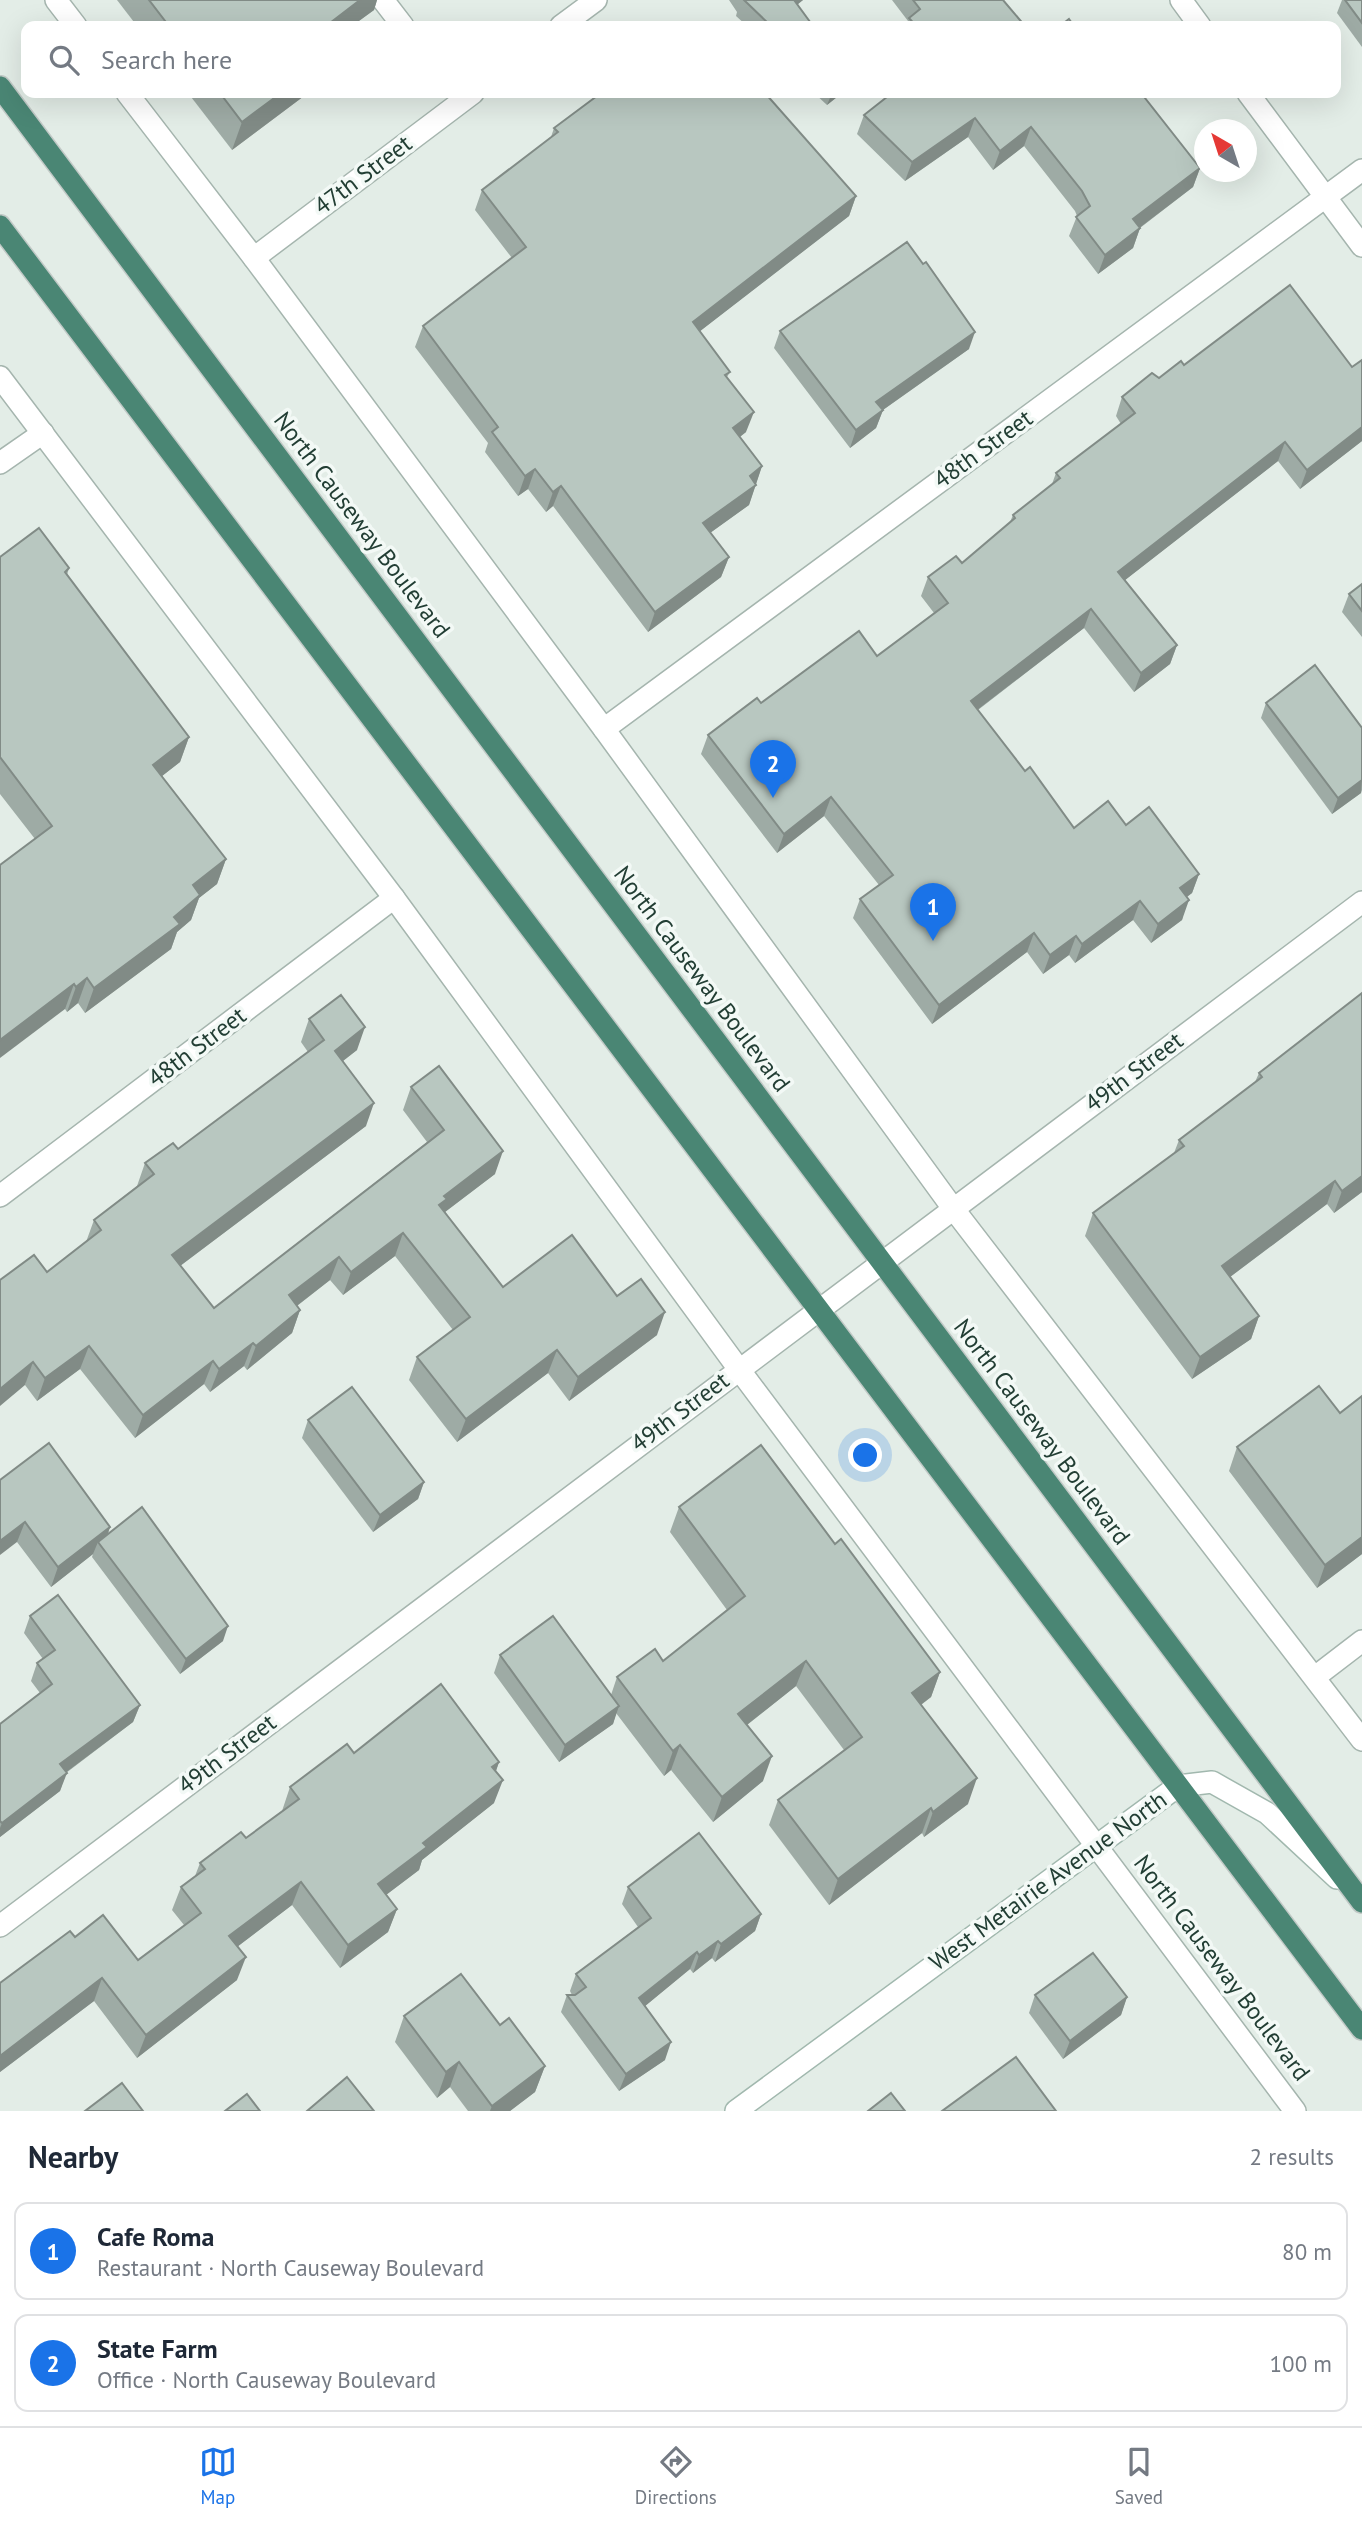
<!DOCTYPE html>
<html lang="en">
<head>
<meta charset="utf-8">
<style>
	:root { --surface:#fff; --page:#f2f2f3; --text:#1f2937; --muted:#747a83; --line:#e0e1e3; --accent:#1a73e8 }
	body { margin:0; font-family:"PT Sans",sans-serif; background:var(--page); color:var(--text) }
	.compass { position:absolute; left:1194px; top:119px; width:63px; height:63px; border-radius:50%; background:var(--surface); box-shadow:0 7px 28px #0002; rotate:321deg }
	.you { position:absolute; left:866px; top:1456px; width:24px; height:24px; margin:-18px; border:5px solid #fff; border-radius:50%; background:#1a73e8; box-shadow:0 0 0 10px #1a73e833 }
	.badge { display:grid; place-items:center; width:46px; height:46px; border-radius:50%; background:var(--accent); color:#fff; font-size:23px; font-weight:700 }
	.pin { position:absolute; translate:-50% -58px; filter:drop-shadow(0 2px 4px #0008) }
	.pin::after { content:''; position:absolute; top:37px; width:24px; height:21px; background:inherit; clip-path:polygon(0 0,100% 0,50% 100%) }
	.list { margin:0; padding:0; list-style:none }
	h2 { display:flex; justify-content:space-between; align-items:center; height:91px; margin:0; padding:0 28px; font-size:30px }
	h2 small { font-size:23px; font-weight:400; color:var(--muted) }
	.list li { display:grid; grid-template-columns:46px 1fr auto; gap:21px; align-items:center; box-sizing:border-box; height:98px; margin:0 14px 14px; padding:0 14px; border:2px solid var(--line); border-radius:14px }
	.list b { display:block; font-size:26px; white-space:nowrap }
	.list p { margin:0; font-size:23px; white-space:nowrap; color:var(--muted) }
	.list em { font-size:23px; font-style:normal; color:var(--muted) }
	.icon { flex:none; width:38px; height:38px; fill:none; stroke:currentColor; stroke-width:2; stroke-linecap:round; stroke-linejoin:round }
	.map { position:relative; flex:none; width:1362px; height:2111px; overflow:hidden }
	.search { position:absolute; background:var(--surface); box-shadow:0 7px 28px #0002; left:21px; right:21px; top:21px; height:77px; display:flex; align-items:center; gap:18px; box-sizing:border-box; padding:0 24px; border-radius:14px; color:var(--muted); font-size:26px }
	.sheet { height:315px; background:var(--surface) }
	nav { display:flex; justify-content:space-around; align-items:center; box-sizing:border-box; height:98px; border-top:2px solid var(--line); background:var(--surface); font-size:19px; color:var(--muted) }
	nav a { display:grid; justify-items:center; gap:4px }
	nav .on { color:var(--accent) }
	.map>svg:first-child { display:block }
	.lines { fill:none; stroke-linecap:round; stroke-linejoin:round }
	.service-casing { stroke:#a5b5ae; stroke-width:24 }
	.minor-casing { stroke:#a5b5ae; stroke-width:24 }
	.secondary-casing { stroke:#a1b8ae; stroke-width:24 }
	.trunk-casing { stroke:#c1c9c6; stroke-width:24 }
	.service { stroke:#fff; stroke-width:21 }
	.minor { stroke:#fff; stroke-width:21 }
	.secondary { stroke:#fff; stroke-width:21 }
	.trunk { stroke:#4a8674; stroke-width:21 }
	.wall { fill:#9eaba5 }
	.shaded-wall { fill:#818b86 }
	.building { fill:#b8c7c0; stroke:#818b86; stroke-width:2 }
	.labels { text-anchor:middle; stroke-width:7; stroke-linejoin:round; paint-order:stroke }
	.street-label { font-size:24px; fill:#223e34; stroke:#f3f9f6 }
</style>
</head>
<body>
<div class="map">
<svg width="1362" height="2111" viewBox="0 0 1362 2111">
	<rect width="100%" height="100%" fill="#e3ede7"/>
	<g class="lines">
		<g class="service-casing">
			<path id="service" d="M383,0L403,26"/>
		</g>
		<g class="minor-casing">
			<g id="minor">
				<path d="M56,0L76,26"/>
				<path d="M1181,0L1200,26"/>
				<path d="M561,26L596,0"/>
				<path d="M127,93L254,258L604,729L952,1207L1362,1740"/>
				<path d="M1248,93L1362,246"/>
				<path d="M254,258L473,93"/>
				<path d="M0,377L394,898L738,1368L1295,2111"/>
				<path d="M0,463L43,433"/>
				<path d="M604,729L1362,170"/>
				<path d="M0,1196L394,898"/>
				<path d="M1315,1677L1362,1641"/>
				<path d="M0,1926L1362,902"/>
			</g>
		</g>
		<g class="secondary-casing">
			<path id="secondary" d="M736,2111L1178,1786L1212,1782L1267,1813L1337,1878"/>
		</g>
		<g class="trunk-casing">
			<g id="trunk">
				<path d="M0,87L1362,1902"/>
				<path d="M0,226L1362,2029"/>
			</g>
		</g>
		<use href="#service" class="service"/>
		<use href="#minor" class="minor"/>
		<use href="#secondary" class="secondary"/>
		<use href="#trunk" class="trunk"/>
	</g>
	<g class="wall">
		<path d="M117,0H377L374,10L352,26H137Z"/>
		<path d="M729,0H803L797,5L813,26H747L736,16L737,12Z"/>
		<path d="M892,0H1003L1025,26H906L908,21Z"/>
		<path d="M1342,0H1362V47L1337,13Z"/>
		<path d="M188,93H308L232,150Z"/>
		<path d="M814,93H842L827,105Z"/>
		<path d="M892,93L1200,168L1193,187L1140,228L1133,248L1098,274L1069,236L1077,216L1075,211L1024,146L993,170L968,137L905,181L857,134L864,115Z"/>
		<path d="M554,128L856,196L849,216L700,331L730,372L727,377L746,432L740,437L762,466L749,505L710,533L729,557L721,577L648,632L553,506L546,512L528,489L518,496L485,452L488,443L415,347L423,326L512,258L475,210L482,190L551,137Z"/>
		<path d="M780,331L969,349L883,410L876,428L850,448L774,348Z"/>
		<path d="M1362,360V441L1300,489L1278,461L1125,580L1177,645L1170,664L1134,692L1084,628L978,710L1025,771L1074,828L1126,825L1199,874L1192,893L1187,897L1182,920L1151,943L1133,920L1075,963L1069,955L1043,974L1027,952L932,1024L853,918L860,899L879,885L824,816L777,853L701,754L708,735L761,703L877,656L934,613L921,596L928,577L962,563L1010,522L1013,515L1052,484L1056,473L1121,424L1116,416L1122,397L1184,365L1352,367Z"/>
		<path d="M0,557L69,568L67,575L189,737L180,762L162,776L226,859L217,884L199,898L191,920L177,932L171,949L85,1013L78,1003L67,1012L65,1009L35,839L0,794Z"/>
		<path d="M1362,584V637L1342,612L1349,594Z"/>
		<path d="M1266,703L1362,728V790L1361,793L1332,814L1261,718Z"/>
		<path d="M1362,993V1192L1334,1213L1327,1204L1230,1277L1259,1316L1251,1339L1192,1379L1085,1236L1093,1213L1174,1153L1179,1140L1255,1082L1259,1073Z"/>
		<path d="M309,1019L357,1050L343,1061L366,1126L180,1266L214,1308L427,1142L403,1110L411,1087L495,1174L445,1212L503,1287L617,1296L657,1335L569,1401L548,1373L457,1442L409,1380L417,1357L453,1330L395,1256L343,1295L330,1280L297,1306L300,1310L292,1333L247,1370L244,1366L210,1392L204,1384L135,1438L80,1369L37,1401L25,1385L47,1272L86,1242L94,1220L137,1186L145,1163L178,1149L308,1052L301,1042Z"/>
		<path d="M1362,1396V1554L1317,1588L1229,1471L1237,1447L1340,1413Z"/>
		<path d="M308,1420L424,1482L418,1499L373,1532L302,1438Z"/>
		<path d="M0,1480L110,1527L108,1534L223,1641L180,1674L92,1557L93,1554L51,1587L17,1542Z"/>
		<path d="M679,1507L835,1544L940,1672L931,1697L921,1705L968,1804L924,1837L922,1833L829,1905L769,1825L778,1800L844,1750L796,1686L747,1725L763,1781L713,1822L671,1770L664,1776L616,1713L613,1724L559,1762L494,1673L500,1655L611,1695L617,1677L663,1661L727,1610L670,1532Z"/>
		<path d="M30,1616L140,1705L133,1722L66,1773L60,1791L0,1837V1724L40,1693L31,1681L37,1663L43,1659L24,1633Z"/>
		<path d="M354,1753L499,1762L496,1771L494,1803L422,1860L419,1870L386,1895L397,1909L388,1932L340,1968L292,1905L237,1947V1980L137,2058L94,2001L0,2072V1983L75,1937L138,1960L184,1925L172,1910L181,1887L195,1876L200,1863L246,1838L282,1811L290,1787Z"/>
		<path d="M628,1887L761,1914L755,1931L715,1962L712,1958L693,1973L690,1969L645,2006L665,2060L619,2091L561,2012L567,1995H572L570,1991L576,1974L638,1927L622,1904Z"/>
		<path d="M1035,1995L1127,1997L1121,2015L1063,2059L1029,2013Z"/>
		<path d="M404,2016L500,2025L545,2066L535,2092L510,2111H468L450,2087L437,2098L395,2042Z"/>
	</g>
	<g class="shaded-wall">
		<path d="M360,0H377L374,10L352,26H326Z"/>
		<path d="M790,0H803L785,14Z"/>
		<path d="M281,93H308L232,150L242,122Z"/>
		<path d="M832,93H842L827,105Z"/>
		<path d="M975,118L968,137L905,181L912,162Z"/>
		<path d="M1031,127L1024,146L993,170L1000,151Z"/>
		<path d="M1200,168L1193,187L1126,238L1133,219Z"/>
		<path d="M856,196L849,216L686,342L693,322Z"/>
		<path d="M1140,228L1133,248L1098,274L1105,255Z"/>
		<path d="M975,332L969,349L870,419L876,402Z"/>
		<path d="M883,410L876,428L850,448L856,430Z"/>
		<path d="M754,412L746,432L725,448L733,428Z"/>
		<path d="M1362,427V441L1300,489L1307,470Z"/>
		<path d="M1285,442L1278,461L1111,591L1118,572Z"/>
		<path d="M762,466L749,505L696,543L703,523L750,476Z"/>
		<path d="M535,469L528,489L518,496L525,476Z"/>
		<path d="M561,486L553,506L546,512L553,492Z"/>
		<path d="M729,557L721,577L648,632L655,612Z"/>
		<path d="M1091,609L1084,628L964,720L971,701Z"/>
		<path d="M1177,645L1170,664L1134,692L1141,673Z"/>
		<path d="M189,737L180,762L144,790L153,765Z"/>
		<path d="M1362,780L1361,793L1332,814L1338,798Z"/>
		<path d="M831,797L824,816L777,853L784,834Z"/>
		<path d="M226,859L217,884L199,898L191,920L177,932L171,949L85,1013L94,988L174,917L193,885Z"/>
		<path d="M1199,874L1192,893L1173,907L1180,888Z"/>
		<path d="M1189,900L1182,920L1151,943L1158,924Z"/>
		<path d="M1140,901L1133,920L1075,963L1082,944Z"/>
		<path d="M1034,933L1027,952L932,1024L939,1005Z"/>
		<path d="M1076,936L1069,955L1043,974L1050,955Z"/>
		<path d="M87,978L78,1003L67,1012L76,987Z"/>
		<path d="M74,984L65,1009L0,1058V1040Z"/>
		<path d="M365,1027L357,1050L326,1074L335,1051Z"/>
		<path d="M374,1103L366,1126L164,1278L172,1255Z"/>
		<path d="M503,1151L495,1174L441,1215L439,1205L444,1196Z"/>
		<path d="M1362,1176V1192L1334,1213L1342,1191Z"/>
		<path d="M1335,1181L1327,1204L1214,1289L1222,1266Z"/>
		<path d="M403,1233L395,1256L343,1295L351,1272Z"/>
		<path d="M339,1257L330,1280L281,1318L289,1295Z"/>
		<path d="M300,1310L292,1333L247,1370L256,1346Z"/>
		<path d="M665,1312L657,1335L569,1401L578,1377Z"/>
		<path d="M1259,1316L1251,1339L1192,1379L1200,1357Z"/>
		<path d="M253,1343L244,1366L210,1392L219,1369Z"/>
		<path d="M89,1346L80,1369L37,1401L45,1378Z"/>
		<path d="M557,1350L548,1373L457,1442L466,1419Z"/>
		<path d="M213,1361L204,1384L135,1438L143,1415Z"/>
		<path d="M33,1362L25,1385L0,1406V1389Z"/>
		<path d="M424,1482L418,1499L373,1532L380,1515Z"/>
		<path d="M25,1522L17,1542L0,1555V1541Z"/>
		<path d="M110,1527L103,1547L98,1542L93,1554L51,1587L58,1567Z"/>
		<path d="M1362,1537V1554L1317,1588L1325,1565Z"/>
		<path d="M228,1626L223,1641L180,1674L186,1659Z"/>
		<path d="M806,1661L796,1686L729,1739L738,1714Z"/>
		<path d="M940,1672L931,1697L903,1718L912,1693Z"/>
		<path d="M140,1705L133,1722L53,1782L60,1764Z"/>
		<path d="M619,1706L613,1724L559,1762L565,1745Z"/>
		<path d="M680,1745L671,1770L664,1776L673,1751Z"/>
		<path d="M772,1756L763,1781L713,1822L722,1797Z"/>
		<path d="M499,1762L491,1785L492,1767Z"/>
		<path d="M67,1773L60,1791L0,1837V1828L2,1823Z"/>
		<path d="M977,1778L968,1804L924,1837L933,1812Z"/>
		<path d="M503,1780L494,1803L422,1860L419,1870L370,1907L378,1884L423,1843Z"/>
		<path d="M931,1808L922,1833L829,1905L838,1879Z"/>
		<path d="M301,1882L292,1905L221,1959L229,1936Z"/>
		<path d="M397,1909L388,1932L340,1968L348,1945Z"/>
		<path d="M761,1914L755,1931L715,1962L721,1944Z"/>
		<path d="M718,1941L712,1958L693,1973L699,1955Z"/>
		<path d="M697,1952L690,1969L633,2016L639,1998Z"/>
		<path d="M246,1957L237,1980L137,2058L146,2035Z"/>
		<path d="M102,1978L94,2001L0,2072V2056Z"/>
		<path d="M1127,1997L1121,2015L1063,2059L1070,2041Z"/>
		<path d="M671,2042L665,2060L619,2091L626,2074Z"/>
		<path d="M459,2062L450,2087L437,2098L446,2072Z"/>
		<path d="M545,2066L535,2092L510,2111H490L492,2106Z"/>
	</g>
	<g class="building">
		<path d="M149,0H360L326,26H169Z"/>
		<path d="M744,0H794L813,26H771Z"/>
		<path d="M913,0H1003L1025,26H916L909,18L920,9Z"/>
		<path d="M1345,0H1362V23Z"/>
		<path d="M1069,19L1074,26H1060Z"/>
		<path d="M220,93H281L242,122Z"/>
		<path d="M601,93H765L856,196L693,322L730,372L725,375L754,412L733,428L762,466L750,476L756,485L703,523L729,557L655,612L561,486L553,492L535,469L525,476L492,432L498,427L423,326L526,247L482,190L558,132L554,128Z"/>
		<path d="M892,93H1141L1200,168L1133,219L1140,228L1105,255L1076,217L1090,206L1082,191L1031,127L1000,151L975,118L912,162L864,115Z"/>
		<path d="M907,242L923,264L926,262L975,332L876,402L883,410L856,430L780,331Z"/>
		<path d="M1290,285L1352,367L1362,360V427L1307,470L1285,442L1118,572L1177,645L1141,673L1091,609L971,701L1025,771L1030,767L1074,828L1108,801L1126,825L1149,807L1199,874L1180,888L1189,900L1158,924L1140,901L1082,944L1076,936L1050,955L1034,933L939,1005L860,899L893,875L831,797L784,834L708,735L757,698L761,703L859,631L877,656L948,603L928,577L956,556L962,563L1015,518L1013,515L1060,478L1056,473L1135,413L1122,397L1152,373L1159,378L1181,361L1184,365Z"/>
		<path d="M39,528L69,568L65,572L189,737L153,765L226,859L193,885L200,895L174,917L180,924L94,988L87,978L76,987L74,984L0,1040V865L52,826L0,757V557Z"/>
		<path d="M1362,584V611L1349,594Z"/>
		<path d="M1315,665L1362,728V780L1338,798L1266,703Z"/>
		<path d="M1362,993V1176L1342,1191L1335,1181L1222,1266L1259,1316L1200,1357L1093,1213L1184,1146L1179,1140L1262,1077L1259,1073Z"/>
		<path d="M341,995L365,1027L335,1051L374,1103L172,1255L214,1308L444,1130L411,1087L439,1066L503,1151L444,1196L447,1199L439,1205L503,1287L572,1235L617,1296L641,1279L665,1312L578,1377L557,1350L466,1419L417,1357L470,1317L403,1233L351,1272L339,1257L289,1295L300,1310L256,1346L253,1343L219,1369L213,1361L143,1415L89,1346L45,1378L33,1362L0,1389V1280L34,1255L47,1272L101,1230L94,1220L154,1174L145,1163L173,1143L178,1149L324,1040L309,1019Z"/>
		<path d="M1319,1386L1340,1413L1362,1396V1537L1325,1565L1237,1447Z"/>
		<path d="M352,1387L424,1482L380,1515L308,1420Z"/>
		<path d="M49,1443L110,1527L58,1567L25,1522L0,1541V1480Z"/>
		<path d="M761,1445L835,1544L841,1539L940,1672L912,1693L977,1778L933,1812L931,1808L838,1879L778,1800L862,1737L806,1661L738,1714L772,1756L722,1797L680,1745L673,1751L617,1677L655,1649L663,1661L745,1596L679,1507Z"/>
		<path d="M142,1507L228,1626L186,1659L98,1542Z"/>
		<path d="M58,1595L140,1705L60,1764L67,1773L2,1823L0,1821V1724L52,1684L37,1663L55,1650L30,1616Z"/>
		<path d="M553,1616L619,1706L565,1745L500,1655Z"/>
		<path d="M441,1684L499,1762L492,1767L503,1780L423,1843L427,1847L378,1884L397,1909L348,1945L301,1882L229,1936L246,1957L146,2035L102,1978L0,2056V1983L70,1931L75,1937L103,1915L138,1960L201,1913L181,1887L205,1869L200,1863L241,1832L246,1838L299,1799L290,1787L347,1744L354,1753Z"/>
		<path d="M699,1833L761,1914L721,1944L718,1941L699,1955L697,1952L639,1998L671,2042L626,2074L567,1995H575L586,1987L576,1974L651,1918L628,1887Z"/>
		<path d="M1093,1953L1127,1997L1070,2041L1035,1995Z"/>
		<path d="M461,1974L500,2025L509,2018L545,2066L492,2106L459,2062L446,2072L404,2016Z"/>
		<path d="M1016,2057L1056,2111H942Z"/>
		<path d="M347,2077L374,2111H307Z"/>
		<path d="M122,2083L143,2111H85Z"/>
		<path d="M891,2093L905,2111H868Z"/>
		<path d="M247,2094L260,2111H225Z"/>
	</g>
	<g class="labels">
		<g class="street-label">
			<text transform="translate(363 175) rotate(-37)" y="8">47th Street</text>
			<text transform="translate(983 449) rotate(-36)" y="8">48th Street</text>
			<text transform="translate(362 525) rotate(53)" y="8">North Causeway Boulevard</text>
			<text transform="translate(702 979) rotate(53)" y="8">North Causeway Boulevard</text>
			<text transform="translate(197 1047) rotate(-37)" y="8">48th Street</text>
			<text transform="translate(1134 1072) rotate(-37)" y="8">49th Street</text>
			<text transform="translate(680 1412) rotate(-37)" y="8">49th Street</text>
			<text transform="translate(1042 1432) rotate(53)" y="8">North Causeway Boulevard</text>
			<text transform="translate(227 1754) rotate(-37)" y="8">49th Street</text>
			<text transform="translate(1048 1881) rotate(-36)" y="8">West Metairie Avenue North</text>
			<text transform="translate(1222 1968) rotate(53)" y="8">North Causeway Boulevard</text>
		</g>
	</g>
</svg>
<svg class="compass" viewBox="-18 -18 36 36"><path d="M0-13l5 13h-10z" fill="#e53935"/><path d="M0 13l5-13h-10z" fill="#747a83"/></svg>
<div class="you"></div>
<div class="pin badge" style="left:933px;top:941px">1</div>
<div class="pin badge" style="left:773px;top:798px">2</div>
<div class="search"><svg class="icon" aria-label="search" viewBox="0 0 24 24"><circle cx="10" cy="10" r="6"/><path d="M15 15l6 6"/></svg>Search here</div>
</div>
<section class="sheet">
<h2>Nearby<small>2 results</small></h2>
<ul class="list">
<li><span class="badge">1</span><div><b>Cafe Roma</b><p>Restaurant · North Causeway Boulevard</p></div><em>80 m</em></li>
<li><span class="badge">2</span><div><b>State Farm</b><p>Office · North Causeway Boulevard</p></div><em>100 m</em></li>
</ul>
</section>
<nav>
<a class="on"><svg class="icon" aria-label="map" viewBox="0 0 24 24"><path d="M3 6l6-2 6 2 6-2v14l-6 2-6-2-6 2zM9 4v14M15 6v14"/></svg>Map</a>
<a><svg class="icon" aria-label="directions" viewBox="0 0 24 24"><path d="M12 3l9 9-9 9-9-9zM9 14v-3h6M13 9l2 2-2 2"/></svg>Directions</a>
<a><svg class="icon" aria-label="saved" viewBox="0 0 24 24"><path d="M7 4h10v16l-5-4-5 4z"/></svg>Saved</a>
</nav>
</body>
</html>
